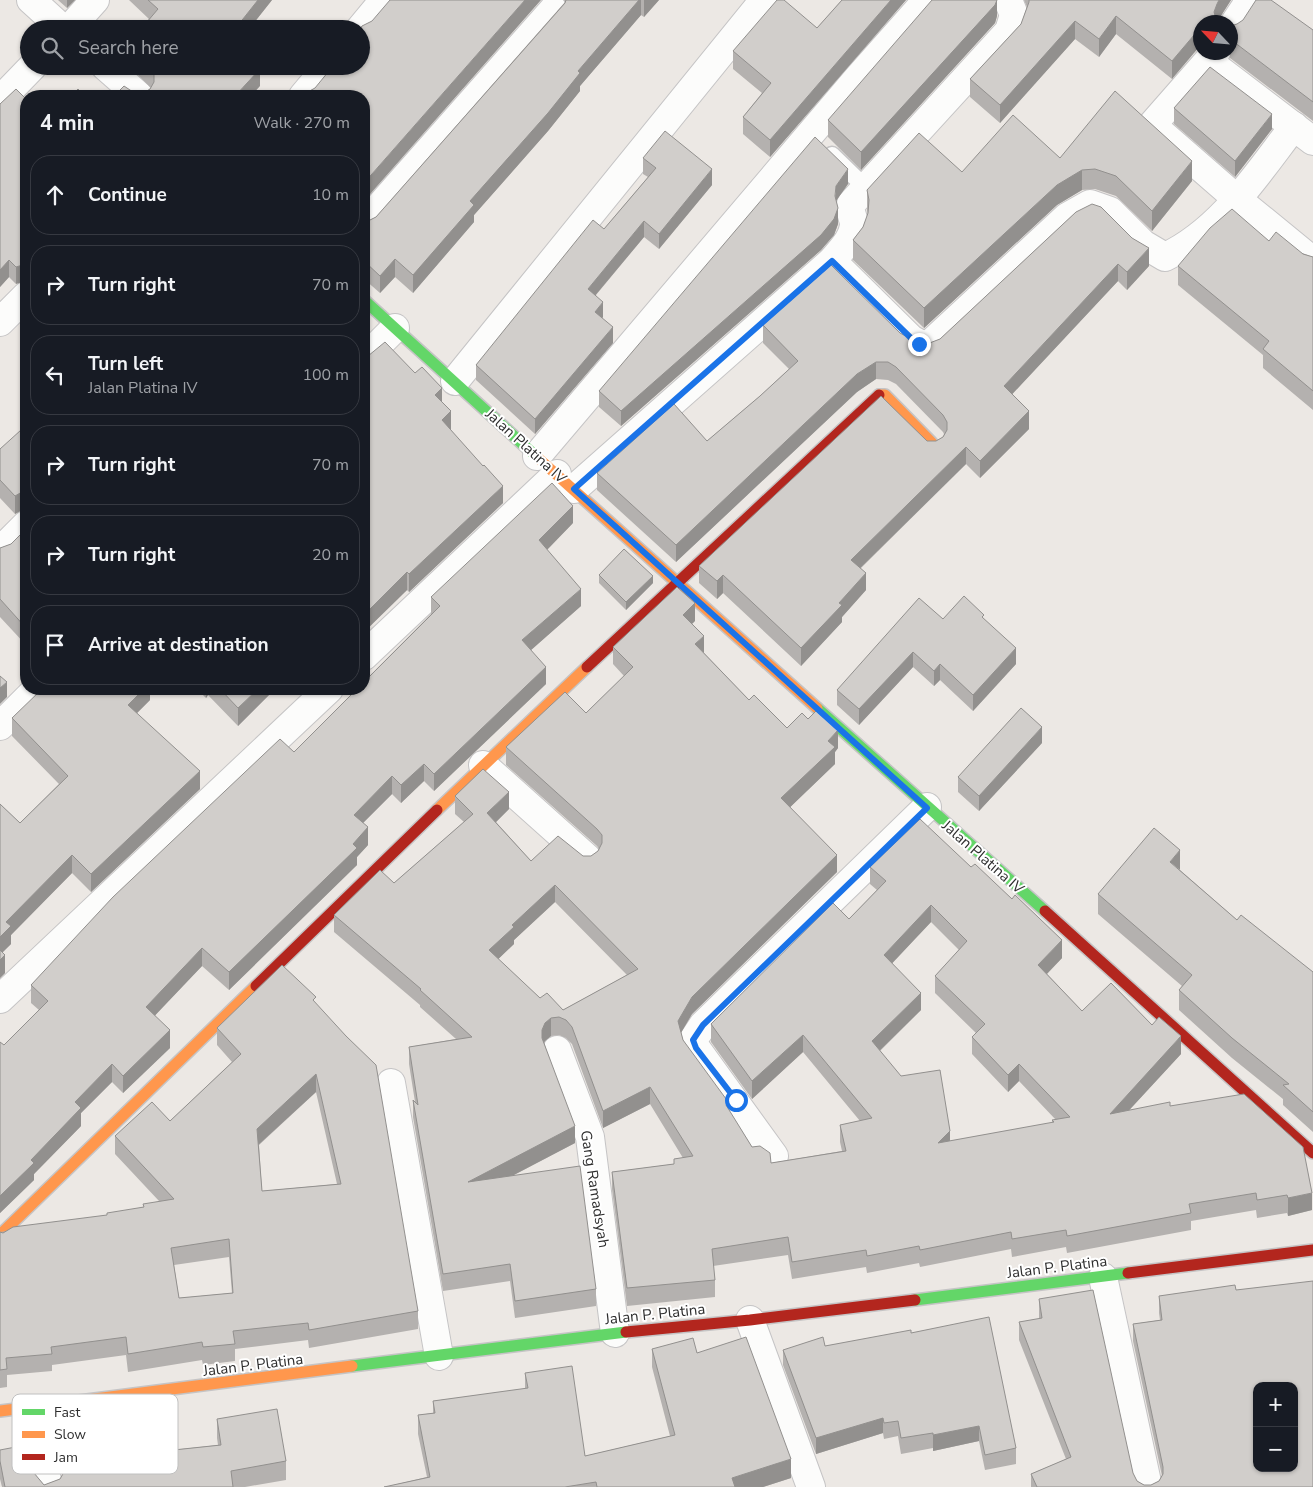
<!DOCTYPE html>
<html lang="en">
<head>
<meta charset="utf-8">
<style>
	:root { --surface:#171b24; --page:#20242c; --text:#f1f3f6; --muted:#9ea1a6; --line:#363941 }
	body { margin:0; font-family:"Nunito Sans",sans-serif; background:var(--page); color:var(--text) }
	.controls { position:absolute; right:15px; bottom:15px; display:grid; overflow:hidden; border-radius:10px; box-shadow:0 1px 4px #0004 }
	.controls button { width:45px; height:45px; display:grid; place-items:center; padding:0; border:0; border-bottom:1px solid var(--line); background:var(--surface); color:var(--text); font:25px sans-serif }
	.compass { position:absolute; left:1193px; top:15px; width:45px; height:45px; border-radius:50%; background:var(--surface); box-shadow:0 1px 4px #0004; rotate:296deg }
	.stop { position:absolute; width:15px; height:15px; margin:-11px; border:4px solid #1a73e8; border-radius:50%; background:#fff }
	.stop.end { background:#1a73e8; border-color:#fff; box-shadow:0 1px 5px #0008 }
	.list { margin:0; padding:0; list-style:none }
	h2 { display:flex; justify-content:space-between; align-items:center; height:65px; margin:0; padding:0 20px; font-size:21px }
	h2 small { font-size:16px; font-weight:400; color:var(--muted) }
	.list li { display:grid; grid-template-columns:32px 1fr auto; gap:15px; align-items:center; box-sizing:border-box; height:80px; margin:0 10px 10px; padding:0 10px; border:1px solid var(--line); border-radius:20px }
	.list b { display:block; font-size:19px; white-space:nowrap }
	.list p { margin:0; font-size:16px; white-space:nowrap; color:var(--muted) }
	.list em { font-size:16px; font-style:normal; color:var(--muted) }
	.icon { flex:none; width:28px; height:28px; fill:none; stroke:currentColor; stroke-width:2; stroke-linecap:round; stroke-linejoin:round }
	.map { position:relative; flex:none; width:1313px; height:1487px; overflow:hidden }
	.search { position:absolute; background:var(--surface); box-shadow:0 1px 4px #0004; left:20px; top:20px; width:350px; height:55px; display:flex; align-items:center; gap:12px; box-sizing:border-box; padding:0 18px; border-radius:28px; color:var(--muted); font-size:19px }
	.panel { position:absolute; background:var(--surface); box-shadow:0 1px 4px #0004; left:20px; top:90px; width:350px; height:605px; border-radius:20px }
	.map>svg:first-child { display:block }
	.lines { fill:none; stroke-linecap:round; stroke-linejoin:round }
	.lane-casing { stroke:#c5c4c5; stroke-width:19 }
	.street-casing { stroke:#c5c4c5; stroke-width:30 }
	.fast-casing { stroke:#c5c4c5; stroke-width:14 }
	.slow-casing { stroke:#c5c4c5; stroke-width:14 }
	.jam-casing { stroke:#c5c4c5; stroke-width:14 }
	.lane { stroke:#fcfcfb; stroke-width:16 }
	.street { stroke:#fcfcfb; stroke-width:28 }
	.fast { stroke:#63d668; stroke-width:11 }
	.slow { stroke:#ff974d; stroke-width:11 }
	.jam { stroke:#b3261e; stroke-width:11 }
	.wall { fill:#b4b1af; fill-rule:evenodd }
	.shaded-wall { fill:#92908e }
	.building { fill:#d1cecb; stroke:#92908e; fill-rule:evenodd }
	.route { stroke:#1a73e8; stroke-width:6 }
	.labels { text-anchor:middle; stroke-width:4; stroke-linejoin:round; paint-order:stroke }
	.street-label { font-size:15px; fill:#2e2e2e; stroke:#fff }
	.key { fill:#fff; stroke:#c0c0c0; stroke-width:1 }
	.key-label { font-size:14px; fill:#2e2e2e }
</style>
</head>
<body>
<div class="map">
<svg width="1313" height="1487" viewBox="0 0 1313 1487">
	<rect width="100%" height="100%" fill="#ece8e4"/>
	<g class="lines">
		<g class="lane-casing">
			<path id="lane" d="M832,155L866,188"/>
		</g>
		<g class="street-casing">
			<g id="street">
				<path d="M31,0L63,29"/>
				<path d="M69,29L95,0"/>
				<path d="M360,29L384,0"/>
				<path d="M1230,30L1250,0"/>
				<path d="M1216,52L1152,125L1237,199L1313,261"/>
				<path d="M1209,62L1313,141"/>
				<path d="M105,66L139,96"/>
				<path d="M303,96L328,66"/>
				<path d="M0,100L33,66"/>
				<path d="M364,224L553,10"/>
				<path d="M832,261L911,339L924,346L929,345L1067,217L1090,204L1110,211L1143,244L1165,257C1221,231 1257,174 1294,126"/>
				<path d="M0,322L26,296"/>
				<path d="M364,359L395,328"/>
				<path d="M455,381L764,0"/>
				<path d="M537,456L857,79L927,0"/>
				<path d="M574,489L832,261C841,250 854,238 854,223C853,216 849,212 851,204L1009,31L1014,15L1008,0"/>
				<path d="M0,551L26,525"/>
				<path d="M364,656L557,474"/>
				<path d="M0,726L37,689"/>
				<path d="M483,765L587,858"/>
				<path d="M0,999L329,689"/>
				<path d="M557,1050L590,1137L615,1333"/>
				<path d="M391,1083L439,1356"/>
				<path d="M774,1156L696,1048L693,1040L703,1025L927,807"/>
				<path d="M1103,1277L1148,1487"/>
				<path d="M750,1320L811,1487"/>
				<path d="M27,1409L49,1487"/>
			</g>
		</g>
		<g class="fast-casing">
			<g id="fast">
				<path d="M364,300L538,458"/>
				<path d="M817,708L1045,911"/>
				<path d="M915,1300L1128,1273"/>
				<path d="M352,1366L626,1332"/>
			</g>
		</g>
		<g class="slow-casing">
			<g id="slow">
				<path d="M879,395H885L932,443"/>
				<path d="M538,458L817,708"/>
				<path d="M437,810L587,667"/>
				<path d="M0,1235L256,986"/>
				<path d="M0,1411L352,1366"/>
			</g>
		</g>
		<g class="jam-casing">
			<g id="jam">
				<path d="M587,667L879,395"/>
				<path d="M1045,911L1313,1153"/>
				<path d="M256,986L437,810"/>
				<path d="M1128,1273L1313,1250"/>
				<path d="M626,1332L750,1320L915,1300"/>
			</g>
		</g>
		<use href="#lane" class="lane"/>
		<use href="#street" class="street"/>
		<use href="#fast" class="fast"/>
		<use href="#slow" class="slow"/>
		<use href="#jam" class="jam"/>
	</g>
	<g class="wall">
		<path d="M58,0H75L67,8Z"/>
		<path d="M129,0H272L249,29H141L149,19Z"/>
		<path d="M564,0H659L644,17L641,15L580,86V91L548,131L474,215V222L413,293L395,277L380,293L364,279V222L368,221L376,217L565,2Z"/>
		<path d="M842,0H906L770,157L743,134V117L762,93L733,69V51L817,28Z"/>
		<path d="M997,0V16L995,23L861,170L828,137V120Z"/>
		<path d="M1024,0H1231L1217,22H1200L1172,79L1116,34L1099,57L1075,39L1000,123L970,97V79L1021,24L1027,7Z"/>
		<path d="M1230,26L1313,30V121L1230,58Z"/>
		<path d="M129,66H257L260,86L136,94L144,93L151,88Z"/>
		<path d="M26,99L16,284L9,277L0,287V104Z"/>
		<path d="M1174,108L1272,129L1235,177L1174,124Z"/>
		<path d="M643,158L712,185L659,249L644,237L596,295L603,317L602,318L613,343L535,434L476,380V365L604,229L648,177L643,174Z"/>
		<path d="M1060,158L1192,181L1152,231L1116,196L1095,189L1082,190L1057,205L924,328L853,260V240L863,227L868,215L867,210V190L962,172Z"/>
		<path d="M848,184L836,201L838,224L834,235L821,250L621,426L599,407V391Z"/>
		<path d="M1076,212L1149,266L1127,290L1118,281L1012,394L1029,429L980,478L966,464L861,568L866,590L842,617V622L801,666L723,593L717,599L699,583V566L927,441H936L943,437L944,434L943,432L896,384L888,380L876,379L857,392L676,562L597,490V473L707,441L760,396L789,369L763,343V325L900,333L917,342L927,344L940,339Z"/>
		<path d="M1269,241L1313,257V410L1263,368V355L1178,285V266Z"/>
		<path d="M364,356L442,402L450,429L503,503L409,592L407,590L364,632Z"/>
		<path d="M26,429V510H22L15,514L0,498V449L23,432Z"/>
		<path d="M573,523L547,550L581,606L531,650L546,684L434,791L424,781L401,803L392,794L363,823L368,845L357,857V865L229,990L202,966L155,1015L170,1048L123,1093L112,1082L81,1113V1126L34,1174V1180L0,1213V1042L4,1045L39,1010L31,1003V985L294,752L431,614V597Z"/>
		<path d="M26,529V645L0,617V548L11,544Z"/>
		<path d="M599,575L653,583L626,610L599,583Z"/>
		<path d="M943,619H984L1016,664L973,711L940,680L934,686L913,667L859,725L837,705V690Z"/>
		<path d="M695,621L692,624L704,653L749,700L787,728L838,748L835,752V764L790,807L837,872L692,1014L681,1032L683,1040L752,1147L771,1163L842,1151L840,1142V1125L860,1121L803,1052L752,1099L711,1042V1024L849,919L877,890L870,884V867L1062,958L1047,974L1082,1011L1152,1025L1181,1054L1129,1110L1170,1106L1312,1210L1288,1216L1287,1213L1257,1218L1256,1210L1191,1221V1230L1067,1253L1066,1247L1012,1257L1011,1249L920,1267L919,1263L867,1273L866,1267L792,1279L788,1255L713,1266L715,1280V1297L627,1306L612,1189V1172L674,1164V1159L683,1158L650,1104L603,1128L572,1044L566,1038L559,1035L551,1036L545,1041L544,1042L575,1143L514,1175L596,1289V1306L515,1318L510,1281L443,1291L413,1117V1100L415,1102L409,1064V1047L456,1039L420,1007V1005L334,932V915L394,883L464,822L455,814V796L509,809L496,822L531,861L591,856L598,851L599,849L597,846L506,765V747L586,713L624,676L613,664V647ZM555,902L627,975L563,1010L540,998L498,959L514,944V940ZM931,922L959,950L935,976V993L976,1033L972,1037V1054L1008,1092L1019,1081L1056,1120H1052V1123L950,1141L880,1051L921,1010L892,963Z"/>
		<path d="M150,689V700L137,713L200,789L91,892L72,873L11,935V944L2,952L5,973L0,978V804L20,823L59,784L12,736V718Z"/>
		<path d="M197,689H275L238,726L208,695L206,698Z"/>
		<path d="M295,689H306L301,694Z"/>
		<path d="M1042,743L979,811L958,792V777Z"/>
		<path d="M1180,870L1237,920L1313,972V1132L1283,1105V1099L1232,1058L1179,1010V990L1182,986L1098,914V894Z"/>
		<path d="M316,1004L418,1311V1329L309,1348L308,1340L235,1349V1361L203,1365L202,1360L128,1372L126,1355L52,1365V1371L7,1375V1387L0,1388V1232L107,1216L143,1207L159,1201L115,1154V1136L170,1121L232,1062L217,1045V1028ZM316,1092L337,1184L262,1191L259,1145ZM229,1257L232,1293L179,1298L174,1265Z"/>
		<path d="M1267,1287L1313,1487H1031V1474L1066,1459L1019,1340V1322L1039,1319V1299L1137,1481L1144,1485H1151L1159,1481L1162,1476L1133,1341V1324L1160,1320L1159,1313V1296L1236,1290Z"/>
		<path d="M911,1333L1016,1448V1464L985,1470L979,1441L933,1451V1448L901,1454L898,1436L884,1439L883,1433L816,1454L783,1365V1350L825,1346Z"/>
		<path d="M652,1349L697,1353L791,1478L763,1487H385L427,1477L418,1434V1415L433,1413V1401L525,1389V1373L585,1456L670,1436L652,1367Z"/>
		<path d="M217,1419L286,1461V1480L245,1487H2L0,1479V1450L34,1473L44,1485L60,1479L64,1473V1463L126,1455L218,1445L217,1438Z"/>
	</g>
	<g class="shaded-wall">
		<path d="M67,0H75L67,8Z"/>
		<path d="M258,0H272L249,29H235Z"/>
		<path d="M525,0H541L364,201V183Z"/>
		<path d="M639,0H641V15L580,86V91L548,131L474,215V222L413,293V275L470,201L578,71Z"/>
		<path d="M644,0H659L644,17Z"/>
		<path d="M891,0H906L770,157V140Z"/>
		<path d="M997,0V16L995,23L861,170V152Z"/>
		<path d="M1219,0H1231L1217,22H1208L1214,12L1217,4Z"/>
		<path d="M1116,16V34L1099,57V39Z"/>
		<path d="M1075,21V39L1000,123V105Z"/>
		<path d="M1200,28V46L1172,79V61Z"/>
		<path d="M260,69V86L251,96H235Z"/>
		<path d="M1272,114V129L1235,177V161Z"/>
		<path d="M1192,161V181L1152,231V211Z"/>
		<path d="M712,169V185L659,249V234Z"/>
		<path d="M848,169V184L836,201L835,211L836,186Z"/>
		<path d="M1082,170V190L1057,205L924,328V308L1057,185Z"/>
		<path d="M838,208V224L834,235L821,250L621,426V411Z"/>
		<path d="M644,221V237L588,304V289Z"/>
		<path d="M1149,248V266L1127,290V272Z"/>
		<path d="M395,259V277L380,293V276Z"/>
		<path d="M9,260V277L0,287V270Z"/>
		<path d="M26,264V281L16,284V267Z"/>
		<path d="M1118,264V281L1004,403V386Z"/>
		<path d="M603,302V317L595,327V312Z"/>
		<path d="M613,327V343L535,434V419Z"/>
		<path d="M876,362V379L857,392L676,562V545L857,374Z"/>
		<path d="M442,388V405L435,395Z"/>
		<path d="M451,411V429L442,437V420Z"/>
		<path d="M1029,411V429L980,478V461Z"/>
		<path d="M966,447V464L851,577V560Z"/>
		<path d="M503,486V503L409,592V574Z"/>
		<path d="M22,492V510L15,514V496Z"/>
		<path d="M573,506V523L539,558V540Z"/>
		<path d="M407,572V590L364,632V615Z"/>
		<path d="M866,573V590L842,617V622L801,666V648L839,603Z"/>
		<path d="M723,575V593L717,599V581Z"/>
		<path d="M653,576V583L626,610V602Z"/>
		<path d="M581,589V606L522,658V640Z"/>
		<path d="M695,603V621L683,632V615Z"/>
		<path d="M704,636V653L695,644Z"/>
		<path d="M1016,648V664L973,711V695Z"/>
		<path d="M913,652V667L859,725V709Z"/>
		<path d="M940,664V680L934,686V671Z"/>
		<path d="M546,667V684L434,791V774Z"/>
		<path d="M7,682V697L0,704V688Z"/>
		<path d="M144,689H150V700L128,722V705Z"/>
		<path d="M206,689H208V695L206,698Z"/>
		<path d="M258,689H275L238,726V708Z"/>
		<path d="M301,689H306L301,694Z"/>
		<path d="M1042,727V743L979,811V796Z"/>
		<path d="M838,730V748L835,752V764L781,816V798L828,741Z"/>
		<path d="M424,764V781L401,803V785Z"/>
		<path d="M200,771V789L91,892V874Z"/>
		<path d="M392,776V794L354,832V815Z"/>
		<path d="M509,792V809L487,831V813Z"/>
		<path d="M368,827V845L357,857V865L229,990V972Z"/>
		<path d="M1180,850V870L1170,862Z"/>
		<path d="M72,855V873L11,935V944L0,955V937L6,922Z"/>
		<path d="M837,855V872L692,1014L678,1038V1021L692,997Z"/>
		<path d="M555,885V902L514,940V944L489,968V950L512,925Z"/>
		<path d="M931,905V922L884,972V955Z"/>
		<path d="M1062,940V958L1038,983V965Z"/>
		<path d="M202,948V966L146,1025V1007Z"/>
		<path d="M5,955V973L0,978V960Z"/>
		<path d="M921,993V1010L872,1058V1041Z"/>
		<path d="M551,1018V1036L545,1041L542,1047V1030L545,1023Z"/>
		<path d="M170,1030V1048L123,1093V1076Z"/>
		<path d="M803,1035V1052L752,1099V1081Z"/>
		<path d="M1181,1036V1054L1110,1131V1114Z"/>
		<path d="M112,1064V1082L81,1113V1126L34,1174V1180L0,1213V1196L31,1160L75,1102Z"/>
		<path d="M1019,1064V1081L1008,1092V1075Z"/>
		<path d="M316,1074V1092L257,1146V1129Z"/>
		<path d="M650,1087V1104L603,1128V1111Z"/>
		<path d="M575,1126V1143L468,1199V1182Z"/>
		<path d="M950,1131V1148L938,1143Z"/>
		<path d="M1312,1193V1210L1288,1216V1198Z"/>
		<path d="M883,1418V1433L816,1454V1438Z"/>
		<path d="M979,1426V1441L933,1451V1435Z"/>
		<path d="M791,1459V1478L763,1487H732V1478Z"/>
	</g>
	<g class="building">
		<path d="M148,0H258L235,29H141L158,9Z"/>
		<path d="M390,0H525L364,183V96H304L306,93L315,88L333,66H361V29H360L362,26L372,21Z"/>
		<path d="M566,0H639L578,71L580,73L548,113L470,201L474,205L413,275L395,259L380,276L364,261V222L368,221L376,217L565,3Z"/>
		<path d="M777,0H784L817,28L842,0H891L770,140L743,117L771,83L733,51Z"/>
		<path d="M932,0H997L995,5L861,152L828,120Z"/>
		<path d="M1029,0H1219L1217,4L1214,12L1216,19L1208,22H1200V28L1172,61L1116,16L1099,39L1075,21L1000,105L970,79L1021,24L1029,2Z"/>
		<path d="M1256,0H1271L1313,30V102L1230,39V26L1237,24L1243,20Z"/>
		<path d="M146,66H257L260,69L235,96H114L124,86L136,94L144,93L150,89L154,82V73Z"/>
		<path d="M1210,67L1272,114L1235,161L1174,108Z"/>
		<path d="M16,89L26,99V264L16,267L9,260L0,270V104Z"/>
		<path d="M78,89L85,96H71Z"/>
		<path d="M1115,91L1192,161L1152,211L1116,176L1095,169L1082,170L1057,185L924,308L853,240L863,227L868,213L869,200L867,190L919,133L962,172L1013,115L1060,158Z"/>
		<path d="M665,131L712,169L659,234L644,221L588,289L603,302L595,312L613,327L535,419L476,365L593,220L604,229L656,168L643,158Z"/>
		<path d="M815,137L848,169L836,186L835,196L838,208L834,219L821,235L621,411L599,391Z"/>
		<path d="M1092,204L1101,207L1132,238L1149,248L1127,272L1118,264L1004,386L1029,411L980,461L966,447L851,560L866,573L839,603L842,605L801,648L723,575L717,581L699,566L881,396L927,441H936L943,437L947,430V422L943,415L896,367L888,362H876L857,374L676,545L597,473L674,404L707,441L760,396L798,361L763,325L831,265L900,333L917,342L927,344L940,339L1076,212Z"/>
		<path d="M1232,209L1269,241L1276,232L1303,254L1313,257V391L1263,349L1269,341L1178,266L1210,228Z"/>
		<path d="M385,342L415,373L422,367L442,388L435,395L451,411L442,420L483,466L484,465L503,486L409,574L407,572L364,615V356H368Z"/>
		<path d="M26,429V492H22L15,496L0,480V449L21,430L23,432Z"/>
		<path d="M552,483L573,506L539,540L581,589L522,640L546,667L434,774L424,764L401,785L392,776L354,815L368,827L353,844L357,848L229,972L202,948L146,1007L170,1030L123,1076L112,1064L75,1102L81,1108L31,1160L34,1163L0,1196V1042L4,1045L48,1001L31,985L113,897L280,739L294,752L357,689H364V682L440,606L431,597Z"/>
		<path d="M26,529V628L0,599V548L11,544Z"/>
		<path d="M624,549L653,576L626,602L599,575Z"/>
		<path d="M677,587L695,603L683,615L704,636L695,644L749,700L754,695L787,728L802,713L808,719L816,711L838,730L828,741L835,747L781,798L837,855L692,997L678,1021L683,1040L729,1103L726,1105L752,1147L760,1146L770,1153L771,1163L846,1151L840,1125L872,1118L803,1035L752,1081L711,1024L833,903L849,919L886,881L870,867L920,819L971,867L975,864L1012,899L1015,895L1062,940L1038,965L1082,1011L1111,983L1152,1025L1159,1017L1181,1036L1110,1114L1170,1102V1106L1244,1094L1303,1147L1312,1193L1288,1198L1287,1195L1257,1200L1256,1193L1189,1204L1191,1213L1067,1236L1066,1230L1012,1239L1011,1232L920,1250L919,1246L867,1256L866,1250L792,1262L788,1237L712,1249L715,1280L627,1288L612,1172L674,1164V1159L693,1156L650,1087L603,1111L572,1027L566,1020L559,1017L551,1018L545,1023L542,1030V1038L575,1126L468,1182L580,1166L596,1289L515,1301L510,1264L443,1274L413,1100L418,1105L409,1047L472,1037L420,990L421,989L334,915L380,870L394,883L473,814L455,796L483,769L509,792L487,813L531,861L558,836L583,856H591L598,851L602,843V835L597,829L506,747L565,692L586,713L633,667L613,647ZM555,885L638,969L563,1010L547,993L540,998L489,950L514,927L512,925ZM931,905L967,941L935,976L985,1024L972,1037L1008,1075L1019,1064L1070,1117L1052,1120L1054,1122L938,1143L950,1131L940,1070L901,1076L872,1041L921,993L884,955Z"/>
		<path d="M964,596L984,615L982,617L1016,648L973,695L940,664L934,671L913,652L859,709L837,690L919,598L943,619Z"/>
		<path d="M0,676L7,682L0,688Z"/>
		<path d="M42,689H144L128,705L200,771L91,874L72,855L6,922L11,926L0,937V804L20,823L68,776L12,718Z"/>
		<path d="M220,689H258L238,708Z"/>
		<path d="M1021,708L1042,727L979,796L958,777Z"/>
		<path d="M1154,828L1180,850L1170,862L1237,920L1241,915L1313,972V1112L1283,1085L1289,1084L1232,1038L1179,990L1192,975L1098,894Z"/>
		<path d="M0,950L5,955L0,960Z"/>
		<path d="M282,965L316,997L313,1000L346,1036L376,1065L418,1311L309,1330L308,1323L233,1331L235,1344L203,1347L202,1342L128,1354L126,1337L51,1347L52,1354L6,1358L7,1369L0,1370V1232L3,1233L13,1227L107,1215V1213L144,1207L143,1204L174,1199L115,1136L152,1102L170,1121L241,1054L217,1028ZM316,1074L341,1184L262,1191L257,1129ZM229,1239L233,1293L179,1298L171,1248Z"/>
		<path d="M1313,1281V1487H1037L1031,1474L1071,1457L1019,1322L1042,1318L1039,1299L1093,1290L1133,1473L1137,1481L1144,1485H1151L1159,1481L1163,1474V1467L1133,1324L1162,1320L1159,1296L1235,1285L1236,1290ZM1257,1386H1294V1468H1257Z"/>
		<path d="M989,1317L1016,1448L985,1455L979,1426L933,1435V1433L901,1438L898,1421L884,1423L883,1418L816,1438L783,1350L823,1337L825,1346L911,1330V1333Z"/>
		<path d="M746,1337L791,1459L732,1478L735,1487H597L596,1482L565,1487H384L430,1477L418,1415L435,1413L433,1401L528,1388L525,1373L572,1366L585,1456L675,1435L652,1349L693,1338L697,1353Z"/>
		<path d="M277,1409L286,1461L231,1471L233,1487H5L0,1461V1450L26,1445L34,1473L44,1485L60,1479L64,1472V1463L95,1427L126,1455L221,1445L217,1419Z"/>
	</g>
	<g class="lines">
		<path class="route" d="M736,1100L696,1048L693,1040L703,1025L927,808L574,489L832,261L912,339L919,344"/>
	</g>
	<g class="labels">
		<g class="street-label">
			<text transform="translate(526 446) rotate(42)" y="5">Jalan Platina IV</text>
			<text transform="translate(983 857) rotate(41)" y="5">Jalan Platina IV</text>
			<text transform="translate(595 1189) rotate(81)" y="5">Gang Ramadsyah</text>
			<text transform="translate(1057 1267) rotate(-7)" y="5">Jalan P. Platina</text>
			<text transform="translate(655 1314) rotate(-6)" y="5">Jalan P. Platina</text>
			<text transform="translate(253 1365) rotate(-7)" y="5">Jalan P. Platina</text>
		</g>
	</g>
	<rect x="12" y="1394" width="166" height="80" rx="8" class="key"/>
	<rect x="22" y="1409" width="23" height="6" fill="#63d668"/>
	<rect x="22" y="1431" width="23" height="7" fill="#ff974d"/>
	<rect x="22" y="1454" width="23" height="6" fill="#b3261e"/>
	<g class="key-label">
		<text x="54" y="1417">Fast</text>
		<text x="54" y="1439">Slow</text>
		<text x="54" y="1462">Jam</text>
	</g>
</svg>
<div class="controls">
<button>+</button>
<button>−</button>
</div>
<svg class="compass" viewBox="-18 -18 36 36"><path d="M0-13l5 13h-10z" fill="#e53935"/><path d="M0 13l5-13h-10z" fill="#9ea1a6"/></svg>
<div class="stop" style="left:736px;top:1100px"></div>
<div class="stop end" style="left:919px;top:344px"></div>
<div class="search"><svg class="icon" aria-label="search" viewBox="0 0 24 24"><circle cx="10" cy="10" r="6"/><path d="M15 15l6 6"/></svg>Search here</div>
<section class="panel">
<h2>4 min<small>Walk · 270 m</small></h2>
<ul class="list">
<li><svg class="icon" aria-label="ahead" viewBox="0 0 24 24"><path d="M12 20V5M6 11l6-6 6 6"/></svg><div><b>Continue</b></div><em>10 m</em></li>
<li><svg class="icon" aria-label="right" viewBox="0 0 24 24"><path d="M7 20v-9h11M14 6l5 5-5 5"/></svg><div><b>Turn right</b></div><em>70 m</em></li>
<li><svg class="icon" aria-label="left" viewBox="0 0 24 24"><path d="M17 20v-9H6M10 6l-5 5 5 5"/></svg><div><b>Turn left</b><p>Jalan Platina IV</p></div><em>100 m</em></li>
<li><svg class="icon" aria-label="right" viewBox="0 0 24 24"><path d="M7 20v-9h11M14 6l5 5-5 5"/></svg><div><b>Turn right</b></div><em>70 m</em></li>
<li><svg class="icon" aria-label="right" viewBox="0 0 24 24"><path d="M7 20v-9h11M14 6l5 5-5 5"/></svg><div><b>Turn right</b></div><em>20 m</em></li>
<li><svg class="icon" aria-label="arrive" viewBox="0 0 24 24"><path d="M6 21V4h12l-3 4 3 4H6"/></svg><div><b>Arrive at destination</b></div></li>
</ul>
</section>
</div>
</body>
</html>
